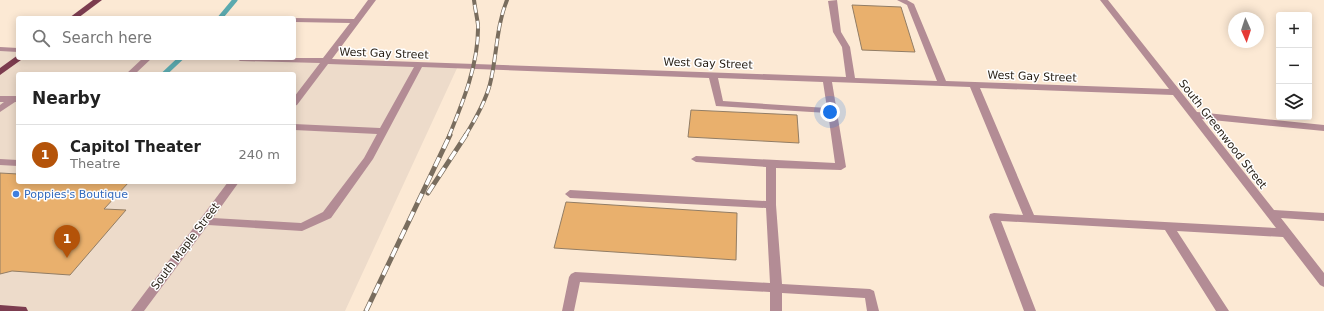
<!DOCTYPE html>
<html lang="en">
<head>
<meta charset="utf-8">
<style>
	:root { --surface:#fff; --page:#f2f2f2; --text:#222; --muted:#767676; --line:#e0e0e0; --accent:#b45309 }
	body { margin:0; font-family:"DejaVu Sans",sans-serif; background:var(--page); color:var(--text) }
	.controls { position:absolute; right:12px; top:12px; display:grid; overflow:hidden; border-radius:4px; box-shadow:0 2px 10px #0003 }
	.controls button { width:36px; height:36px; display:grid; place-items:center; padding:0; border:0; border-bottom:1px solid var(--line); background:var(--surface); color:var(--text); font:20px sans-serif }
	.compass { position:absolute; left:1228px; top:12px; width:36px; height:36px; border-radius:50%; background:var(--surface); box-shadow:0 2px 10px #0003; rotate:177deg }
	.you { position:absolute; left:830px; top:112px; width:14px; height:14px; margin:-10px; border:3px solid #fff; border-radius:50%; background:#1a73e8; box-shadow:0 0 0 6px #1a73e833 }
	.badge { display:grid; place-items:center; width:26px; height:26px; border-radius:50%; background:var(--accent); color:#fff; font-size:13px; font-weight:700 }
	.pin { position:absolute; translate:-50% -33px; filter:drop-shadow(0 1px 2px #0008) }
	.pin::after { content:''; position:absolute; top:21px; width:14px; height:12px; background:inherit; clip-path:polygon(0 0,100% 0,50% 100%) }
	.list { margin:0; padding:0; list-style:none }
	h2 { display:flex; justify-content:space-between; align-items:center; height:52px; margin:0; padding:0 16px; font-size:17px }
	h2 small { font-size:13px; font-weight:400; color:var(--muted) }
	.list li { display:grid; grid-template-columns:26px 1fr auto; gap:12px; align-items:center; box-sizing:border-box; height:60px; padding:0 16px; border-top:1px solid var(--line) }
	.list b { display:block; font-size:15px; white-space:nowrap }
	.list p { margin:0; font-size:13px; white-space:nowrap; color:var(--muted) }
	.list em { font-size:13px; font-style:normal; color:var(--muted) }
	.icon { flex:none; width:22px; height:22px; fill:none; stroke:currentColor; stroke-width:2; stroke-linecap:round; stroke-linejoin:round }
	.map { position:relative; flex:none; width:1324px; height:311px; overflow:hidden }
	.search { position:absolute; background:var(--surface); box-shadow:0 2px 10px #0003; left:16px; top:16px; width:280px; height:44px; display:flex; align-items:center; gap:10px; box-sizing:border-box; padding:0 14px; border-radius:4px; color:var(--muted); font-size:15px }
	.panel { position:absolute; background:var(--surface); box-shadow:0 2px 10px #0003; left:16px; top:72px; width:280px; height:112px; border-radius:4px }
	.map>svg:first-child { display:block }
	.commercial { fill:#eddbca; fill-rule:evenodd }
	.lines { fill:none; stroke-linecap:round; stroke-linejoin:round }
	.stream { stroke:#5baaaf; stroke-width:5 }
	.building { fill:#e9b06d; stroke:#927d65 }
	.minor { fill:#b38c95; fill-rule:evenodd }
	.major { fill:#7c3c4f; fill-rule:evenodd }
	.rail-far1-casing { stroke:#796d5e; stroke-width:4 }
	.rail-casing { stroke:#796d5e; stroke-width:5 }
	.rail-far1 { stroke:#fff; stroke-width:2.5; stroke-dasharray:8; stroke-linecap:butt }
	.rail { stroke:#fff; stroke-width:3.5; stroke-dasharray:10; stroke-linecap:butt }
	.shop-dot { fill:#3f7fe0; stroke:#fff; stroke-width:1.5 }
	.labels { text-anchor:middle; stroke-width:3; stroke-linejoin:round; paint-order:stroke }
	.street-label { font-size:11px; fill:#251d13; stroke:#fff }
	.shop-label { font-size:11px; fill:#366cbe; stroke:#fff; text-anchor:start }
</style>
</head>
<body>
<div class="map">
<svg width="1324" height="311" viewBox="0 0 1324 311">
	<rect width="100%" height="100%" fill="#fce9d4"/>
	<path class="commercial" d="M0,49L18,50V58H240L458,66L345,311H0ZM18,74H294V182H18Z"/>
	<g class="lines">
		<g class="stream">
			<path d="M220,18L235,0"/>
			<path d="M164,74L181,58"/>
		</g>
	</g>
	<g class="building">
		<path d="M852,5L901,7L915,52L862,50Z"/>
		<path d="M691,110L797,115L799,143L688,137Z"/>
		<path d="M0,173L18,174V182H129L104,209L126,210L70,275L12,271L0,274Z"/>
		<path d="M566,202L737,213L736,260L554,248Z"/>
	</g>
	<g class="lines">
		<g class="minor">
			<path d="M368,0H376L332,59L846,77L842,47L833,32L828,1L837,0L841,32L850,47L855,78L937,81L907,5L897,0H907L914,4L946,81L1169,89L1100,0H1108L1197,112L1324,125V131L1202,119L1274,210L1324,213V221L1281,218L1324,273V287L1320,285L1283,237L1177,231L1229,311H1216L1165,230L1001,221L1036,311H1024L989,217L990,214L994,213L1023,215L970,87L832,82L846,167L841,170L776,168V205L782,284L870,289L874,291L879,311H867L865,298L782,293V311H770V292L580,282L574,311H562L569,277L571,274L575,272L770,283L766,208L570,198L565,194L570,190L766,201V167L696,162L691,159L696,156L835,163L828,113L716,106L709,78L422,67L373,159L331,218L302,231L208,225L144,311H131L228,182H239L213,218L301,223L323,212L364,158L377,134L294,130V124L380,128L414,67L328,64L297,105L294,106V97L320,63L240,61L236,58H323L350,23L294,22V18H293H294L354,19ZM718,78L823,82L827,108L723,101ZM980,88L1173,95L1276,228L1034,215Z"/>
			<path d="M0,47L18,48V52L0,51Z"/>
			<path d="M143,58H152L135,74H126Z"/>
			<path d="M0,96H18V102H15L0,112V105L4,102H0Z"/>
			<path d="M0,159L18,160V166L0,165Z"/>
		</g>
		<g class="major">
			<path d="M93,0H102L78,18H69Z"/>
			<path d="M18,55V58H22L21,60L0,75V68Z"/>
			<path d="M0,305L26,307L28,311H0Z"/>
		</g>
		<g class="rail-far1-casing">
			<g id="rail-far1">
				<path d="M449,136C463,102 479,63 478,25C477,17 475,8 474,0"/>
				<path d="M465,136C475,120 485,103 490,84C497,56 496,27 507,0"/>
			</g>
		</g>
		<g class="rail-casing">
			<g id="rail">
				<path d="M428,193L466,135"/>
				<path d="M366,311L450,135"/>
			</g>
		</g>
		<use href="#rail-far1" class="rail-far1"/>
		<use href="#rail" class="rail"/>
	</g>
	<circle class="shop-dot" cx="16" cy="194" r="4"/>
	<g class="labels">
		<g class="street-label">
			<text transform="translate(384 53) rotate(2)" y="4">West Gay Street</text>
			<text transform="translate(708 63) rotate(2)" y="4">West Gay Street</text>
			<text transform="translate(1032 76) rotate(2)" y="4">West Gay Street</text>
			<text transform="translate(1223 134) rotate(52)" y="4">South Greenwood Street</text>
			<text transform="translate(185 246) rotate(-53)" y="4">South Maple Street</text>
		</g>
		<g class="shop-label">
			<text x="24" y="198">Poppies's Boutique</text>
		</g>
	</g>
</svg>
<div class="controls">
<button>+</button>
<button>−</button>
<button><svg class="icon" aria-label="layers" viewBox="0 0 24 24"><path d="M12 4l9 5-9 5-9-5zM3 14l9 5 9-5"/></svg></button>
</div>
<svg class="compass" viewBox="-18 -18 36 36"><path d="M0-13l5 13h-10z" fill="#e53935"/><path d="M0 13l5-13h-10z" fill="#767676"/></svg>
<div class="you"></div>
<div class="pin badge" style="left:67px;top:258px">1</div>
<div class="search"><svg class="icon" aria-label="search" viewBox="0 0 24 24"><circle cx="10" cy="10" r="6"/><path d="M15 15l6 6"/></svg>Search here</div>
<section class="panel">
<h2>Nearby<small></small></h2>
<ul class="list">
<li><span class="badge">1</span><div><b>Capitol Theater</b><p>Theatre</p></div><em>240 m</em></li>
</ul>
</section>
</div>
</body>
</html>
